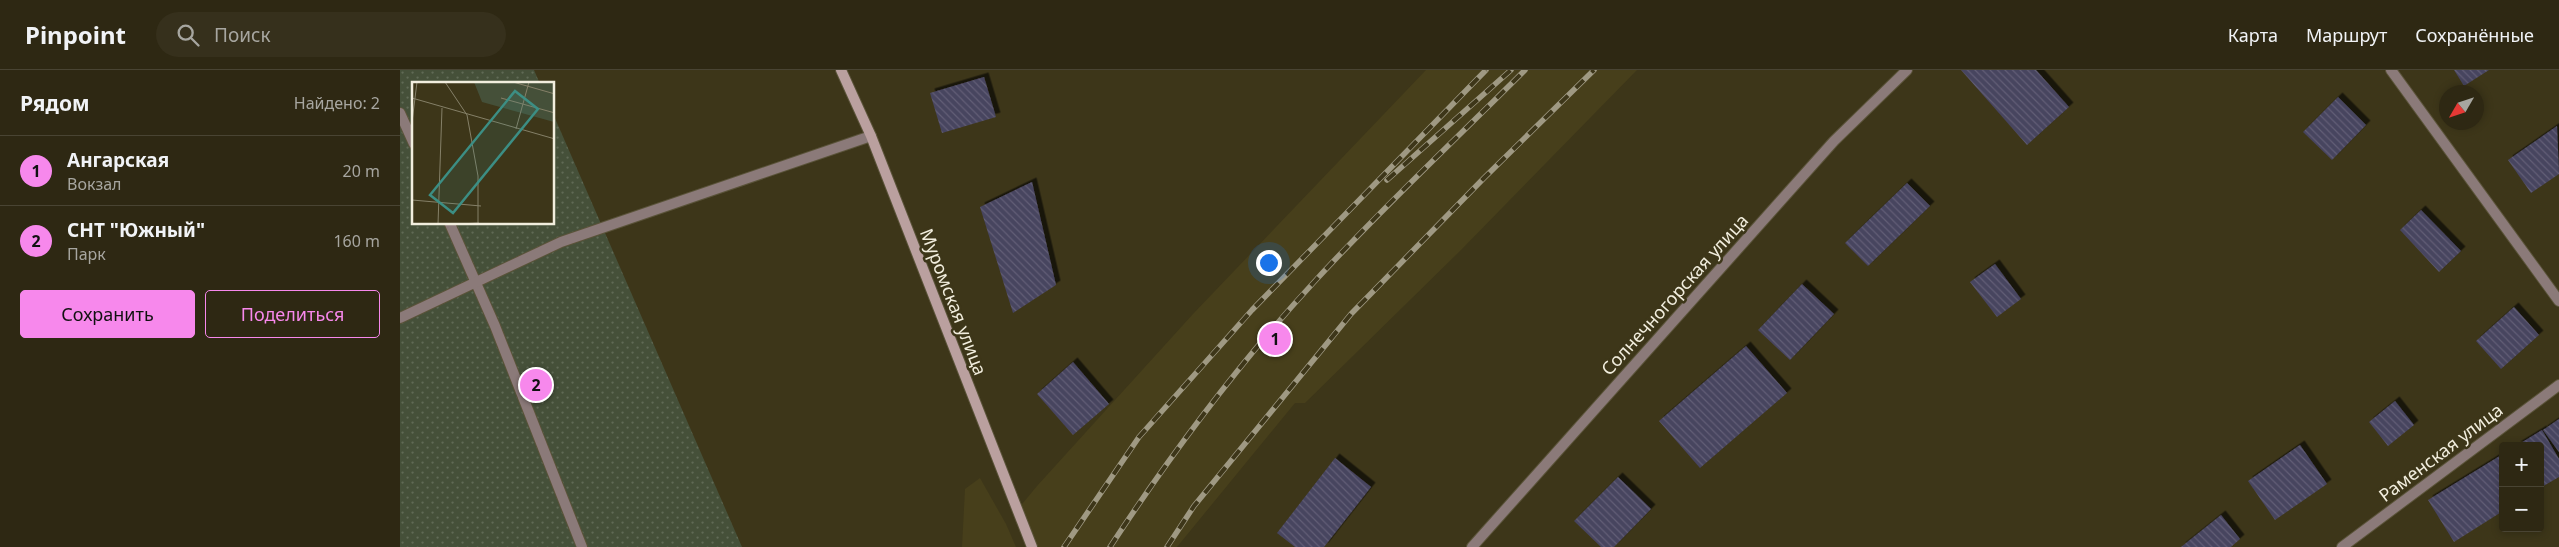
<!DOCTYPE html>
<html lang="ru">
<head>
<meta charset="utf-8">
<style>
	:root { --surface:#2e2813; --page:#36301c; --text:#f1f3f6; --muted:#a7a6a0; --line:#494433; --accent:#f788ec }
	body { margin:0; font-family:"Noto Sans",sans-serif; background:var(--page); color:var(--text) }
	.controls { position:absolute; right:15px; bottom:15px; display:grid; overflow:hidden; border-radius:5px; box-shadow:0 2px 8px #0003 }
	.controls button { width:45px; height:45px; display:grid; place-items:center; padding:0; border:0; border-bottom:1px solid var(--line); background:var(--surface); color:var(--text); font:25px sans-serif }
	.compass { position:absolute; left:2039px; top:15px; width:45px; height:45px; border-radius:50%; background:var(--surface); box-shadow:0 2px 8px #0003; rotate:231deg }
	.you { position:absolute; left:868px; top:192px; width:18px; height:18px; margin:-12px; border:4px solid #fff; border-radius:50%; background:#1a73e8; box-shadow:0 0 0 8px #1a73e833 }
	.badge { display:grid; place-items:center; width:32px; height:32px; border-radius:50%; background:var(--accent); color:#111; font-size:16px; font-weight:700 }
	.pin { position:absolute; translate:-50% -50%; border:2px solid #fff; box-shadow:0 1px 5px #0006 }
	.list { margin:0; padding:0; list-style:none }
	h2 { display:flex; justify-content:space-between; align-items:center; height:65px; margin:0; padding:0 20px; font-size:21px }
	h2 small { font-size:16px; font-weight:400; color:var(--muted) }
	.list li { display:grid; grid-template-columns:32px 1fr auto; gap:15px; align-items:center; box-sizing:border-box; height:70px; padding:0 20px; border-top:1px solid var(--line) }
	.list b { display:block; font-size:19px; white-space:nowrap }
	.list p { margin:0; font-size:16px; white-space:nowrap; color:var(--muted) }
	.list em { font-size:16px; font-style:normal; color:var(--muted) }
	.actions { display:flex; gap:10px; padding:15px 20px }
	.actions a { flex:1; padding:11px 0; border:1px solid var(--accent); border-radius:5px; text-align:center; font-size:18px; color:var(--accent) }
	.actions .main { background:var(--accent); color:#111 }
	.icon { flex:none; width:28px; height:28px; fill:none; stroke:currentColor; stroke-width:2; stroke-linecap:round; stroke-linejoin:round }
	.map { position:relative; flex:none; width:2159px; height:477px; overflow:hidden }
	header { display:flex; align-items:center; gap:30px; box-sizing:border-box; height:70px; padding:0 25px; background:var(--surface); border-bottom:1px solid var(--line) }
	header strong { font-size:24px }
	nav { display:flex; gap:28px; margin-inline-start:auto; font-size:18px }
	.search { width:350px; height:45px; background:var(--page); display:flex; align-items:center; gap:12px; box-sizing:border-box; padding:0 18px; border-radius:28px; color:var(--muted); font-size:19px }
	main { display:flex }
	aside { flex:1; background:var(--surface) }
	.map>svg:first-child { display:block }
	.built { fill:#473f1b }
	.garden { fill:url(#garden-dots) }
	.building { fill:url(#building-back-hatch); filter:url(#shadow) }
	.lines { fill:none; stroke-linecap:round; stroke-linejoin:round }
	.street-casing { stroke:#5a5339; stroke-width:12 }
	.secondary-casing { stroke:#5a5339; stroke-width:12 }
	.street { stroke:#8b7a79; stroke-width:10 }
	.secondary { stroke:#baa09f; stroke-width:10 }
	.rail-casing { stroke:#9f9983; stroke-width:5.5 }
	.rail { stroke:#3d3619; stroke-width:4; stroke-dasharray:11; stroke-linecap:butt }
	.labels { text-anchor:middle; stroke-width:5; stroke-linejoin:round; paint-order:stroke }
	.street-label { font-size:18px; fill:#f2eede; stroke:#3d3619 }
	.inset-road { fill:none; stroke:#858068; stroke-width:1 }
	.view { fill:#3c8e84; fill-opacity:0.15; stroke:#3c8e84; stroke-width:2.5 }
	.inset-edge { fill:none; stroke:#f2eede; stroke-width:2.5 }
</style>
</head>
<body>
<header>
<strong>Pinpoint</strong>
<div class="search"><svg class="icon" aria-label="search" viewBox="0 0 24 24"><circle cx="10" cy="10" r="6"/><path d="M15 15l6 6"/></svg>Поиск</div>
<nav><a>Карта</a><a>Маршрут</a><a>Сохранённые</a></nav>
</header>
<main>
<aside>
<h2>Рядом<small>Найдено: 2</small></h2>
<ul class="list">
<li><span class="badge">1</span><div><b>Ангарская</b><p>Вокзал</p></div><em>20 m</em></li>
<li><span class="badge">2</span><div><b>СНТ &quot;Южный&quot;</b><p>Парк</p></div><em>160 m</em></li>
</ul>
<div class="actions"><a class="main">Сохранить</a><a>Поделиться</a></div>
</aside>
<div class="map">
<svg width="2159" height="477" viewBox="0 0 2159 477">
	<defs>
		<pattern id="garden-dots" width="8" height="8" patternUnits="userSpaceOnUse" patternTransform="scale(1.25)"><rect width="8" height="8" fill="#455039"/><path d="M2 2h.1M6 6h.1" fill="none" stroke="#606a55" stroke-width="1.8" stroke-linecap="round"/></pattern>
		<pattern id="building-back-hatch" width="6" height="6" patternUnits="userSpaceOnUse" patternTransform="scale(1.25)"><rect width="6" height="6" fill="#47445f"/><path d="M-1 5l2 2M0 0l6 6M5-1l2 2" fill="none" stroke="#625f76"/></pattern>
		<filter id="shadow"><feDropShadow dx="4.5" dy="-4.5" stdDeviation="0" flood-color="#0009"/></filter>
	</defs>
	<rect width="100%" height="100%" fill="#3d3619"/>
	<g class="built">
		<path d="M1026,0H1237L1061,180L905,333H895L777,477H634L618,439L637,416L793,244Z"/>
		<path d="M580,408L606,454L616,477H562L565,419Z"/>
	</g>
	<path class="garden" d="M0,0H134L140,14H14V154H154V46L342,477H0Z"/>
	<g class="building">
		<path d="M1561,0H1636L1669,37L1627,75Z"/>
		<path d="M2054,0H2089L2064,16Z"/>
		<path d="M584,7L596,47L542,63L530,23Z"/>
		<path d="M1938,27L1966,55L1932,90L1903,62Z"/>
		<path d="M2157,56L2159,104L2131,123L2108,90Z"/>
		<path d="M632,112L656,215L613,243L580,137Z"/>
		<path d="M1507,113L1530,136L1468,196L1445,173Z"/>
		<path d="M2021,140L2061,181L2039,202L2000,160Z"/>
		<path d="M1595,194L1621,229L1597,247L1570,212Z"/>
		<path d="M1402,214L1434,244L1390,290L1358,260Z"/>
		<path d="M2114,237L2139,265L2101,299L2076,271Z"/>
		<path d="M1346,276L1387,323L1300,398L1259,351Z"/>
		<path d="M673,292L709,334L673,365L637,324Z"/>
		<path d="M1995,331L2014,355L1988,376L1969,352Z"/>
		<path d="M2159,349V382L2143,360Z"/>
		<path d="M2142,360L2159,389V407L2140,418V376H2116Z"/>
		<path d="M1900,375L1927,414L1875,450L1848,411Z"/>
		<path d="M2103,384V441L2054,472L2028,430Z"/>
		<path d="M935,388L971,417L924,477H895L877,463Z"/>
		<path d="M1218,407L1251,439L1214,477H1201L1174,451Z"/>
		<path d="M1821,445L1840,469L1831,477H1781Z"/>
	</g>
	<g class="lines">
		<g class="street-casing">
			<g id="street">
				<path d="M1991,0L2159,231"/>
				<path d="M0,43L14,74"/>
				<path d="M50,154L95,256L182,477"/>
				<path d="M0,248L161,172L471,66"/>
				<path d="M1072,477L1434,71L1507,0"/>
				<path d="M1942,477L2159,315"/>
			</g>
		</g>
		<g class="secondary-casing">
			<path id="secondary" d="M441,0L471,66L632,477"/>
		</g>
		<use href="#street" class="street"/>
		<use href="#secondary" class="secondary"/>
		<g class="rail-casing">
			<g id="rail">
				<path d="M987,110L1111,0"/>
				<path d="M664,477L739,367L852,240L1086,0"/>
				<path d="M710,477C771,384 839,293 915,211C982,138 1055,70 1125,0"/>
				<path d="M767,477L794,436L951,244L1084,108L1194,0"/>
			</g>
		</g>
		<use href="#rail" class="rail"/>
	</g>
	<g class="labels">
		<g class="street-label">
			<text transform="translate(1275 225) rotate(-48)" y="6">Солнечногорская улица</text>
			<text transform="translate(553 232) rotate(69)" y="6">Муромская улица</text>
			<text transform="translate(2041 383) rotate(-37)" y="6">Раменская улица</text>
		</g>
	</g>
	<g transform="translate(12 12)">
		<rect width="142" height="142" fill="#3d3619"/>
		<path d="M62,0H142V40L70,20Z" fill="#455039"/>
		<path class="inset-road" d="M33,0L55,33L66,94V142M101,0L143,12M0,16L143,57M89,16L143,31M0,40L5,0M104,47L117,0M0,118L69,124M26,142L30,26M46,142L67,141"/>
		<path class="view" d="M103,9L126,27L41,131L18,113Z"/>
		<rect width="142" height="142" class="inset-edge"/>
	</g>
</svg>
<div class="controls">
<button>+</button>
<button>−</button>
</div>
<svg class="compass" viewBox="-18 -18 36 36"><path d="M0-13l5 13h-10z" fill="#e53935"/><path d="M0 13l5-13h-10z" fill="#a7a6a0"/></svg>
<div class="you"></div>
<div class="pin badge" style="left:875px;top:269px">1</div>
<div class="pin badge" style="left:136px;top:315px">2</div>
</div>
</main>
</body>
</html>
